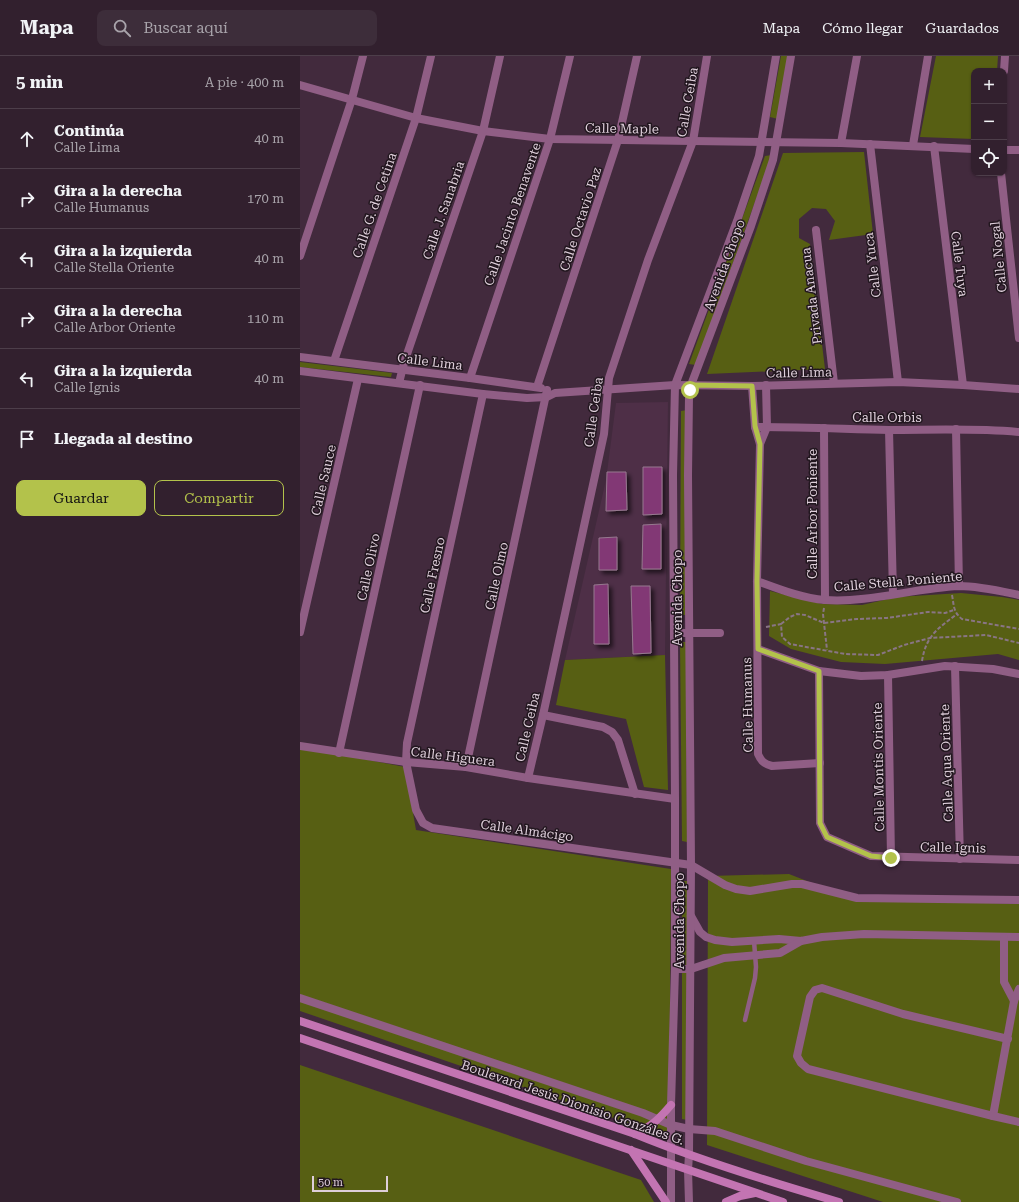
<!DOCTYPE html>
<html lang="es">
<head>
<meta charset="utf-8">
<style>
	:root { --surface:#32202e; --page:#3d2d3a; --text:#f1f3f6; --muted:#a8a3aa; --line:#4d3e4a; --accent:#b3c24b }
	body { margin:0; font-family:"Roboto Serif",serif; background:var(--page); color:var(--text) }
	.controls { position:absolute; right:12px; top:12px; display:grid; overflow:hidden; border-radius:8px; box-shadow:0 1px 3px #0004 }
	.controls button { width:36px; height:36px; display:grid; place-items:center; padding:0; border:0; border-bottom:1px solid var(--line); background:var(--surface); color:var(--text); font:20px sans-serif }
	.scale { position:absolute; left:12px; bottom:10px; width:76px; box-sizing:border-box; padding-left:4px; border:2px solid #deceda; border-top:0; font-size:11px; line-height:14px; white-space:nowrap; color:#deceda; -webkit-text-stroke:3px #22171f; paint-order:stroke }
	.stop { position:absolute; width:12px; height:12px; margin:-9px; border:3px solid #b3c24b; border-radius:50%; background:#fff }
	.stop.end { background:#b3c24b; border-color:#fff; box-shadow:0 1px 4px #0008 }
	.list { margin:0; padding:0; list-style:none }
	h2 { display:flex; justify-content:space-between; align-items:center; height:52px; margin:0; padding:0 16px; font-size:17px }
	h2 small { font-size:13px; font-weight:400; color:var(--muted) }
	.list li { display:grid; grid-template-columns:26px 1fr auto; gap:12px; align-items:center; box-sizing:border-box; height:60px; padding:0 16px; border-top:1px solid var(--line) }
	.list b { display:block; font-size:15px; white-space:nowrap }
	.list p { margin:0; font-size:13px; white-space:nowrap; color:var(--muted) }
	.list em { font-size:13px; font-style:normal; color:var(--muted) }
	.actions { display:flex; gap:8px; padding:12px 16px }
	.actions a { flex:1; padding:9px 0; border:1px solid var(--accent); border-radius:8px; text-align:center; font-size:14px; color:var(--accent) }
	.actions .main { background:var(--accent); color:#111 }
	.icon { flex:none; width:22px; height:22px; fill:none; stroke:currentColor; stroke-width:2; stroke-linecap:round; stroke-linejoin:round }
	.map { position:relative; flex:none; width:719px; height:1146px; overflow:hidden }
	header { display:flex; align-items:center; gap:24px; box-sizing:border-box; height:56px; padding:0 20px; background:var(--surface); border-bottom:1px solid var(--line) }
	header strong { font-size:19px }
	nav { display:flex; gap:22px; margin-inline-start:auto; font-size:14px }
	.search { width:280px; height:36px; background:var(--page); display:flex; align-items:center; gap:10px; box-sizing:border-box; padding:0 14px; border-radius:8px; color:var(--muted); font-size:15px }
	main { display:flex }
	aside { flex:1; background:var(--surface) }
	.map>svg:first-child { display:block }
	.built { fill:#4e2f47 }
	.green { fill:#575f13 }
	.building { fill:#823874; stroke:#96798f; filter:url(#shadow) }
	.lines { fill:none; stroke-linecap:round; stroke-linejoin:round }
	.path { stroke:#897584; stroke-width:2; stroke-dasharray:4 2; stroke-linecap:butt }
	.service { stroke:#905e85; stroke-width:4.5 }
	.minor { stroke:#905e85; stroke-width:8 }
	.tertiary { stroke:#905e85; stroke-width:8 }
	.secondary { stroke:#c374b2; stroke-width:8 }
	.route { stroke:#b3c24b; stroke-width:5 }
	.labels { text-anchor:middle; stroke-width:3; stroke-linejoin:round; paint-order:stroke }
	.street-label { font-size:13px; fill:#deceda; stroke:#22171f }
</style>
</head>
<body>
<header>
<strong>Mapa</strong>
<div class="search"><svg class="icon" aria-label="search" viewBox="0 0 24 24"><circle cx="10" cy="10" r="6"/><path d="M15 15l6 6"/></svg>Buscar aquí</div>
<nav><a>Mapa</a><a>Cómo llegar</a><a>Guardados</a></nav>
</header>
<main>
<aside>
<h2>5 min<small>A pie · 400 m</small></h2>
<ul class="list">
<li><svg class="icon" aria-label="ahead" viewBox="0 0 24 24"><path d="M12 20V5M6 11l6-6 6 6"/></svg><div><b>Continúa</b><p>Calle Lima</p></div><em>40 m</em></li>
<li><svg class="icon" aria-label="right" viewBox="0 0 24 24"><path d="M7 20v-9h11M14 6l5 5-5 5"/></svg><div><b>Gira a la derecha</b><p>Calle Humanus</p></div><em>170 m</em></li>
<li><svg class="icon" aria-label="left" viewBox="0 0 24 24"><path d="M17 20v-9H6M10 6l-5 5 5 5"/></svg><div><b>Gira a la izquierda</b><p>Calle Stella Oriente</p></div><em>40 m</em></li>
<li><svg class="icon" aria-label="right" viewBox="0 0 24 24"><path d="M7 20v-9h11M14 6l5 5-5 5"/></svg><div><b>Gira a la derecha</b><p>Calle Arbor Oriente</p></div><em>110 m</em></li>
<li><svg class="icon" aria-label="left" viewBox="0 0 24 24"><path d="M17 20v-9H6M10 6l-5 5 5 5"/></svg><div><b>Gira a la izquierda</b><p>Calle Ignis</p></div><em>40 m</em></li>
<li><svg class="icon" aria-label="arrive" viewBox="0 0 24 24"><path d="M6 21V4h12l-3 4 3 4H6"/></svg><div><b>Llegada al destino</b></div></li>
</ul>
<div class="actions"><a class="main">Guardar</a><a>Compartir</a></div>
</aside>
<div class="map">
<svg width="719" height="1146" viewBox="0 0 719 1146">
	<defs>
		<filter id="shadow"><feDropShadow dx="3.5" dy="3.5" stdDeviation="2" flood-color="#0009"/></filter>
	</defs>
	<rect width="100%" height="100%" fill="#422a3d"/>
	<path class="built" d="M368,346L365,599L265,604L306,424L316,347Z"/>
	<g class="green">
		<path d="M481,0H488L478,63L470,61Z"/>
		<path d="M636,0H698L697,15H674V83L620,81Z"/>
		<path d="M564,96L573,178L529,184L535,165L526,153L512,152L499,163V182L510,188L525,313L407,318L483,97Z"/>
		<path d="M472,99L396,309L389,308L465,100Z"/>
		<path d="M0,306L92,317L91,321L0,311Z"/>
		<path d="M387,354L386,559H380L381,355Z"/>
		<path d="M470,535L522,548L562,549L597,541L661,537L702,541L719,544V604L698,598L585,608L541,606L491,593L469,580Z"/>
		<path d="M380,586H386L387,786L382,785Z"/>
		<path d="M365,599L368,734L344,731L326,663L256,649L265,604Z"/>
		<path d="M0,691L105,711L116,774L371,813L369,1081L0,955Z"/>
		<path d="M489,818L550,842L719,848V1146H583L407,1089L408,820Z"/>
		<path d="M382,825H387V1064L382,1063Z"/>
		<path d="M0,1009L341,1124L354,1146H0Z"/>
	</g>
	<g class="building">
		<path d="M343,411H362V458L343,459Z"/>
		<path d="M307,416H326L327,454L306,455Z"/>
		<path d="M361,468V513H342L343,469Z"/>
		<path d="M317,481V514H299V482Z"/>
		<path d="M308,528L309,588H294V529Z"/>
		<path d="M331,530H350L351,597L333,598Z"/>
	</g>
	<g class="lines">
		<g class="path">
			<path d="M652,539C654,549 653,556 662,563L719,573"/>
			<path d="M524,552L523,558L527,594"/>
			<path d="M481,568L490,561L497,558L505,559L524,567L557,563L587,562L628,556L645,557L654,554"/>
			<path d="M466,571L481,568L482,581L490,588L545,598L578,599L604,589L630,582L686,579L719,587"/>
			<path d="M622,605C626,580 637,573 657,558"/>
		</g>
		<path class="service" d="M445,964L455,922L456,911L454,885"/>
		<g class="minor">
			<path d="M704,15L705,0"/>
			<path d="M0,29L116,62L183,75L250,83L541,87L674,93"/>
			<path d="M541,87L557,0"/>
			<path d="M570,88L598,326"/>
			<path d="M613,89L628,0"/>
			<path d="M634,90L663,329"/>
			<path d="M704,94H719"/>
			<path d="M701,117L719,282"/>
			<path d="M516,174L534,327"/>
			<path d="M0,200L52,43L63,0"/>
			<path d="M0,301L170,322L241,332"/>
			<path d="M34,305L116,62L131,0"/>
			<path d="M0,315L183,338L227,342L247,341L255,337L375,329L452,330L598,326L663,329L719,333"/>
			<path d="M170,322L250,83L270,0"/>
			<path d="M99,327L104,307L183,75L200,0"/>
			<path d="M452,330L455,371L460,388L457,525L458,698C461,705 464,708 472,710L520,707"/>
			<path d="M237,331L318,84L337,0"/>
			<path d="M183,338L107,687L106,706L116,754L123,767L132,772L391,809L425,829L436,833L450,835L492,828H502L557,842L719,844"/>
			<path d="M455,371C499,371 544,373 589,374C632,374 675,372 719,376"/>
			<path d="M524,372L525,544"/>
			<path d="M656,373L659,530"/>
			<path d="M589,374L593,537"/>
			<path d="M460,388L467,371L466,329"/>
			<path d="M457,525C479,533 501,542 525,544C570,547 614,532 659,530C679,530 700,535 719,539"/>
			<path d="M0,576L58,323"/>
			<path d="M374,577H420"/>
			<path d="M458,593L519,615L561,620L588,619L645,610L693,613L719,618"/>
			<path d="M655,610L660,803"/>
			<path d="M519,615L520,767L527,781L571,800L719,804"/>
			<path d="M588,619L591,802"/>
			<path d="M243,659L303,671L312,676L318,684L335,738"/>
			<path d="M0,690L106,706L166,711L228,722L375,743"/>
			<path d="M39,697L120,329"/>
			<path d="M166,711L247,334"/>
			<path d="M228,722L243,659L304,378L309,322L348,204L393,85L407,0"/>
			<path d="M391,860L400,876L406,881L415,884L432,886L479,883L501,885L522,881L564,878L719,881"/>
			<path d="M704,882V926L714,945"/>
			<path d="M375,913H391L424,902L480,897L501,885"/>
			<path d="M0,942L343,1057L371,1069L389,1073L415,1075L506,1105L657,1146"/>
			<path d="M708,983L603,958L522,932L515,934L510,941L497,1000L501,1007L508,1013L693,1060L714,945L719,933"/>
			<path d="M693,1060L719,1066"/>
		</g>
		<g class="tertiary">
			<path d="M371,1146V1049L375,913V743L373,419L375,329L437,165L459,100L476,0"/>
			<path d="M389,1146L388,1114L389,1099L391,809L388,419L389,340L391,329L451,170L473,104L491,0"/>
		</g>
		<g class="secondary">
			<path d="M0,965L335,1078C401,1105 470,1126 539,1146"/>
			<path d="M0,982L483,1146"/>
			<path d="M335,1078C352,1070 359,1063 371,1049"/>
			<path d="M331,1094L366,1146"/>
			<path d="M426,1146L440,1140L455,1137"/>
		</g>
	</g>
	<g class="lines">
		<path class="route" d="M390,334L391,329L452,330L455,370L460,388L457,525L458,593L519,615L520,767L527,781L571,800L591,802"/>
	</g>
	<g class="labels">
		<g class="street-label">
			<text transform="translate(387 46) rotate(-80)" y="5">Calle Ceiba</text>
			<text transform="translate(322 72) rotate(1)" y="5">Calle Maple</text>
			<text transform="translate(74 149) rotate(-71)" y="5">Calle G. de Cetina</text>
			<text transform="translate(143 154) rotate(-71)" y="5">Calle J. Sanabria</text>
			<text transform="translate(212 158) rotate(-71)" y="5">Calle Jacinto Benavente</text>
			<text transform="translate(280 163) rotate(-72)" y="5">Calle Octavio Paz</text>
			<text transform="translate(698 201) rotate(-96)" y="5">Calle Nogal</text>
			<text transform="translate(660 208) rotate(83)" y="5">Calle Tuya</text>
			<text transform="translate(424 209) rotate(-70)" y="5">Avenida Chopo</text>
			<text transform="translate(572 209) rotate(-97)" y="5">Calle Yuca</text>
			<text transform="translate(511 240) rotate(-97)" y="5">Privada Anacua</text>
			<text transform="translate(130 305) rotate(7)" y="5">Calle Lima</text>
			<text transform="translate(499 316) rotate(-1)" y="5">Calle Lima</text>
			<text transform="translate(293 356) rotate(-82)" y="5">Calle Ceiba</text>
			<text x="587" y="366">Calle Orbis</text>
			<text transform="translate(23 424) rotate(-77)" y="5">Calle Sauce</text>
			<text transform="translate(512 458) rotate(-90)" y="5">Calle Arbor Poniente</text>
			<text transform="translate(68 511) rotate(-78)" y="5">Calle Olivo</text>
			<text transform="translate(132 519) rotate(-78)" y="5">Calle Fresno</text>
			<text transform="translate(196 520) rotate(-78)" y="5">Calle Olmo</text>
			<text transform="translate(598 525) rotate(-5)" y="5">Calle Stella Poniente</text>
			<text transform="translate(377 542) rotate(-90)" y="5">Avenida Chopo</text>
			<text transform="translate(447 649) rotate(-91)" y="5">Calle Humanus</text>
			<text transform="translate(227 671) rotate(-77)" y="5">Calle Ceiba</text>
			<text transform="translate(153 700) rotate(7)" y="5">Calle Higuera</text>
			<text transform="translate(646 707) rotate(-92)" y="5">Calle Aqua Oriente</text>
			<text transform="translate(578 711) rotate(-91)" y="5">Calle Montis Oriente</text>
			<text transform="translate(227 774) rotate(8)" y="5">Calle Almácigo</text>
			<text transform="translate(653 791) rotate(1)" y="5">Calle Ignis</text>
			<text transform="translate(379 865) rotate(-90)" y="5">Avenida Chopo</text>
			<text transform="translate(273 1046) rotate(19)" y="5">Boulevard Jesús Dionisio Gonzáles G.</text>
		</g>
	</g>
</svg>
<div class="controls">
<button>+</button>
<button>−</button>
<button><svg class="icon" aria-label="locate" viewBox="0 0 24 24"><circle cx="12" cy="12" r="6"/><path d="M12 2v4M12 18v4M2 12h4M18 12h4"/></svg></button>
</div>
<div class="scale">50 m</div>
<div class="stop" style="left:390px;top:334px"></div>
<div class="stop end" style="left:591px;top:802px"></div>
</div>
</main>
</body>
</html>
